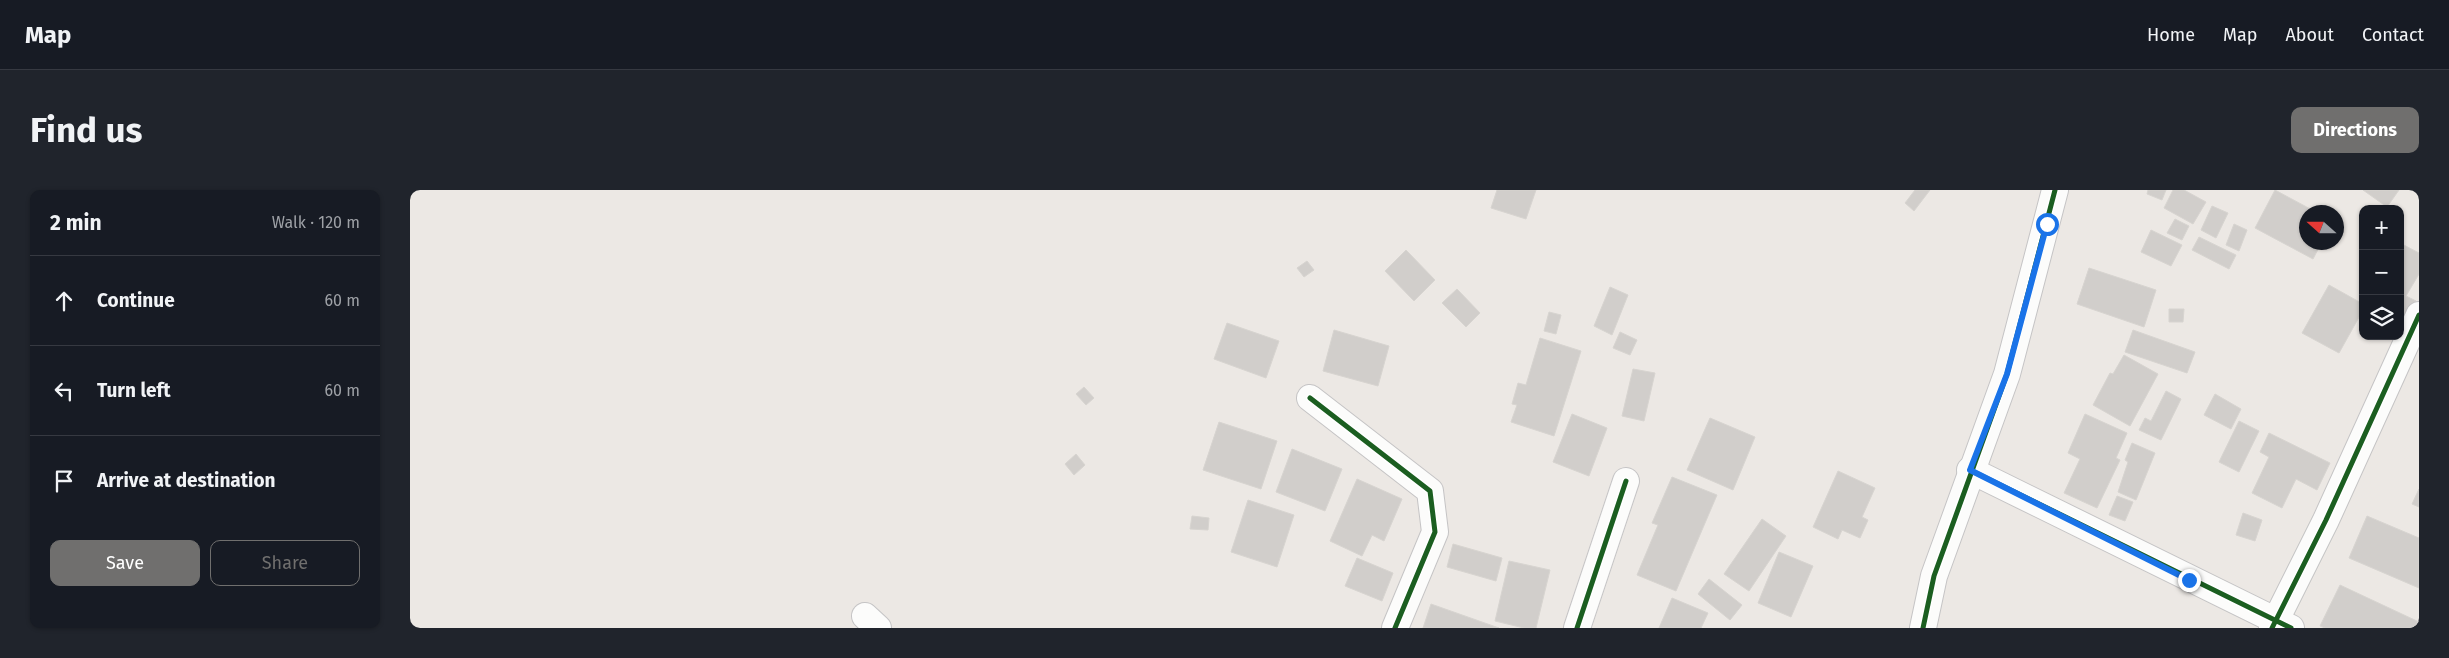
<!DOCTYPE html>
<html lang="en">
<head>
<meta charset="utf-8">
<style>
	:root { --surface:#171b24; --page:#20242c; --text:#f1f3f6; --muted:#9ea1a6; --line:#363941; --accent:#706f6e }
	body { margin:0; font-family:"Fira Sans",sans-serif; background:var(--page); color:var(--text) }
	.controls { position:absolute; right:15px; top:15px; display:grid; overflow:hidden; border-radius:10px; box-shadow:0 1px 4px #0004 }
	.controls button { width:45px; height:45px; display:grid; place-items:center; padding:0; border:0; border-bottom:1px solid var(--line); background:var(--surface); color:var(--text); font:25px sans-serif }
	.compass { position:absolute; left:1889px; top:15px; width:45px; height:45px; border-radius:50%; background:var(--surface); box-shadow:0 1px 4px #0004; rotate:291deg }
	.stop { position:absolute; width:15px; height:15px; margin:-11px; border:4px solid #1a73e8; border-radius:50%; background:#fff }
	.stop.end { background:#1a73e8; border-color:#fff; box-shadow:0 1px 5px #0008 }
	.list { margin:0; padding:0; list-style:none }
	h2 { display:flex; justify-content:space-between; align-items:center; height:65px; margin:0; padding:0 20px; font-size:21px }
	h2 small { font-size:16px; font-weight:400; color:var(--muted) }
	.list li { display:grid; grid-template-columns:32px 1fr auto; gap:15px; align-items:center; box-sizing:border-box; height:90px; padding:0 20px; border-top:1px solid var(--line) }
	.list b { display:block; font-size:19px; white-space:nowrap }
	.list em { font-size:16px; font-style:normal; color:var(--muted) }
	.actions { display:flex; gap:10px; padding:15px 20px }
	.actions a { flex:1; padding:11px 0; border:1px solid var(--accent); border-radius:10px; text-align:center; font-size:18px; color:var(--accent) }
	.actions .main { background:var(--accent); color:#fff }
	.icon { flex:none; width:28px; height:28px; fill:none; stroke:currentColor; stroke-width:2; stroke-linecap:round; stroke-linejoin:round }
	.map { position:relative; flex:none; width:2009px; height:438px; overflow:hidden; border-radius:10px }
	header { display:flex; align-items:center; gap:30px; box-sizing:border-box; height:70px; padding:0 25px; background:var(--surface); border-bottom:1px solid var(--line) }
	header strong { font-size:24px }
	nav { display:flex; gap:28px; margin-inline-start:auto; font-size:18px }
	.intro { display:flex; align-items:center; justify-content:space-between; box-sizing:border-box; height:120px; padding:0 30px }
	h1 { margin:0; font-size:35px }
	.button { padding:12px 22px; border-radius:10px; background:var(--accent); color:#fff; font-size:18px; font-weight:700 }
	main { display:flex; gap:30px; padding:0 30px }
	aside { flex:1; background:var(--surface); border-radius:10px; box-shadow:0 1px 4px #0004 }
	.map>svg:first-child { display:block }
	.building { fill:#d1cecb; stroke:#d7d4d0 }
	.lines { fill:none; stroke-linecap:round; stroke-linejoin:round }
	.street-casing { stroke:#c5c4c5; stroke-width:28 }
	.street { stroke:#fcfcfb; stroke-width:26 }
	.cycleway-casing { stroke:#fff; stroke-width:8 }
	.cycleway { stroke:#1b5e20; stroke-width:5 }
	.route { stroke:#1a73e8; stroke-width:6 }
</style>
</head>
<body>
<header>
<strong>Map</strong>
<nav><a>Home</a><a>Map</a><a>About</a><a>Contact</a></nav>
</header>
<div class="intro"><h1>Find us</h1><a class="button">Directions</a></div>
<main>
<aside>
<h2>2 min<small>Walk · 120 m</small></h2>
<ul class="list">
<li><svg class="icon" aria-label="ahead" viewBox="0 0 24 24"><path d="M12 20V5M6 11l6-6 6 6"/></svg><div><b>Continue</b></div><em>60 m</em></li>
<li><svg class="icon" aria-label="left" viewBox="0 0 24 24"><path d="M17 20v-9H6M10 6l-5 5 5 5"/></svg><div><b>Turn left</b></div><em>60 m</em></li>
<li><svg class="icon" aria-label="arrive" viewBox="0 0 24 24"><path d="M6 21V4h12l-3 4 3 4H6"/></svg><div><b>Arrive at destination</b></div></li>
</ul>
<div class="actions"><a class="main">Save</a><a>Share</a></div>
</aside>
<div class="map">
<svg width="2009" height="438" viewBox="0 0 2009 438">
	<rect width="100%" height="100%" fill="#ece8e4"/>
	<g class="building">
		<path d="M1087,0H1126L1116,29L1081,18Z"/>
		<path d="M1505,0H1520L1504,21L1495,13Z"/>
		<path d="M1738,0H1756L1752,10L1737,4Z"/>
		<path d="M1763,0H1774L1796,12L1783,34L1754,18Z"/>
		<path d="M1865,0L1906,22H1896V52H1912L1903,69L1845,38Z"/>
		<path d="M1953,0H1989L1977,17Z"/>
		<path d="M1802,16L1818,23L1806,48L1791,40Z"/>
		<path d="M1765,29L1779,36L1772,50L1757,43Z"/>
		<path d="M1824,34L1837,40L1829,61L1816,55Z"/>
		<path d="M1741,40L1772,55L1761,76L1731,62Z"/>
		<path d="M1789,47L1826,65L1819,79L1782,60Z"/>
		<path d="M1990,53L2009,63V84L1996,106L2006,111L1993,134L1990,132Z"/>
		<path d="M996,60L1025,90L1004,111L975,81Z"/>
		<path d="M897,71L904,80L894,87L887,78Z"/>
		<path d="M1679,78L1746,100L1734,137L1667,114Z"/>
		<path d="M1919,95L1953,114V120L1929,163L1892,143Z"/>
		<path d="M1200,97L1218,105L1202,145L1184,136Z"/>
		<path d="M1047,99L1070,123L1056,137L1032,113Z"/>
		<path d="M1759,119H1774L1773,132H1759Z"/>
		<path d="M1139,122L1151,125L1146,144L1134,141Z"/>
		<path d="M817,133L869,151L856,188L804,169Z"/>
		<path d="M924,140L979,156L968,196L913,181Z"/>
		<path d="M1723,140L1785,162L1777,183L1715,162Z"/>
		<path d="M1210,142L1227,150L1220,165L1203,158Z"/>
		<path d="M1130,148L1171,161L1144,246L1101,232L1107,215L1102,214L1108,193L1116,195Z"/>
		<path d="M1714,165L1748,184L1720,236L1683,215L1700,183L1703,184Z"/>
		<path d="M1223,179L1245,183L1234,231L1212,226Z"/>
		<path d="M674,197L684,208L676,215L666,204Z"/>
		<path d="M1756,201L1771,209L1751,250L1729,240L1735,228L1741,231Z"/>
		<path d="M1805,204L1831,219L1821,239L1794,225Z"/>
		<path d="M1162,224L1197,238L1179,286L1143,272Z"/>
		<path d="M1675,224L1717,243L1706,268L1710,270L1687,318L1654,303L1670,269L1658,263Z"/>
		<path d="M1300,228L1345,247L1323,300L1277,280Z"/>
		<path d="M1829,231L1849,241L1829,282L1809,272Z"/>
		<path d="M809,232L867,251L851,299L793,280Z"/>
		<path d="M1859,243L1920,273L1907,300L1886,289L1872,318L1842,303L1859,267L1850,262Z"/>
		<path d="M1722,253L1745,263L1726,310L1708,302L1718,272L1715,270Z"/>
		<path d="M882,259L932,279L915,321L866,302Z"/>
		<path d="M666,264L675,275L664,285L655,274Z"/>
		<path d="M1428,281L1465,298L1452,327L1458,330L1450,348L1432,340L1428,349L1403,337Z"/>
		<path d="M1262,287L1307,305L1266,401L1227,385L1248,335L1242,333Z"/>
		<path d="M947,289L992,309L974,351L962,345L952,366L920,351Z"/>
		<path d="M2009,299V317L2002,314Z"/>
		<path d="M1707,306L1723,312L1715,331L1699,325Z"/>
		<path d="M838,310L884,325L867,377L821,362Z"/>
		<path d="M1833,323L1852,330L1845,351L1826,345Z"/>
		<path d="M782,326L799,328L798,340L780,339Z"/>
		<path d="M1957,326L2009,348V398L1939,368Z"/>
		<path d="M1352,329L1376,346L1339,401L1314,384Z"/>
		<path d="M1043,354L1092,368L1086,391L1037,377Z"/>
		<path d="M1369,362L1403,376L1381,427L1348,413Z"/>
		<path d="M947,368L983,383L972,411L935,396Z"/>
		<path d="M1099,371L1140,380L1126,438H1114L1085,431Z"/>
		<path d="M1299,389L1332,415L1320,430L1288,404Z"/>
		<path d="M1930,395L2009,432V438H1915L1910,436Z"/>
		<path d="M1262,408L1298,423L1291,438H1249Z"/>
		<path d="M1021,414L1089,438H1013Z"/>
	</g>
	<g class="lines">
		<g class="street-casing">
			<g id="street">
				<path d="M900,208L1020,301L1025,342L985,438"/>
				<path d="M1560,280L1881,438"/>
				<path d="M455,426L468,438"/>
				<path d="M1167,438L1216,291"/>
				<path d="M1513,438L1524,386L1597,184L1645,0"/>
				<path d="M1862,438L1916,330L2009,125"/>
			</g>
		</g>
		<use href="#street" class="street"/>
		<g class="cycleway-casing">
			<g id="cycleway">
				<path d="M900,208L1020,301L1025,342L985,438"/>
				<path d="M1560,280L1881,438"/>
				<path d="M1167,438L1216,291"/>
				<path d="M1513,438L1524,386L1597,184L1645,0"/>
				<path d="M1862,438L1916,330L2009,125"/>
			</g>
		</g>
		<use href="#cycleway" class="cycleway"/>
	</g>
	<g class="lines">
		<path class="route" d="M1637,34L1597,184L1560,280L1779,390"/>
	</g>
</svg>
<div class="controls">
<button>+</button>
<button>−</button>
<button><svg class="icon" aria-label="layers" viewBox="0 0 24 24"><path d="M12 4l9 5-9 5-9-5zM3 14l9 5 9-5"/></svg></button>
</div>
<svg class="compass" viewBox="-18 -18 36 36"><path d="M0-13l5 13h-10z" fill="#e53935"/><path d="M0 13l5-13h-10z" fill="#9ea1a6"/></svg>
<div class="stop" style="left:1637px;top:34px"></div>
<div class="stop end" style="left:1779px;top:390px"></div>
</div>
</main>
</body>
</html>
